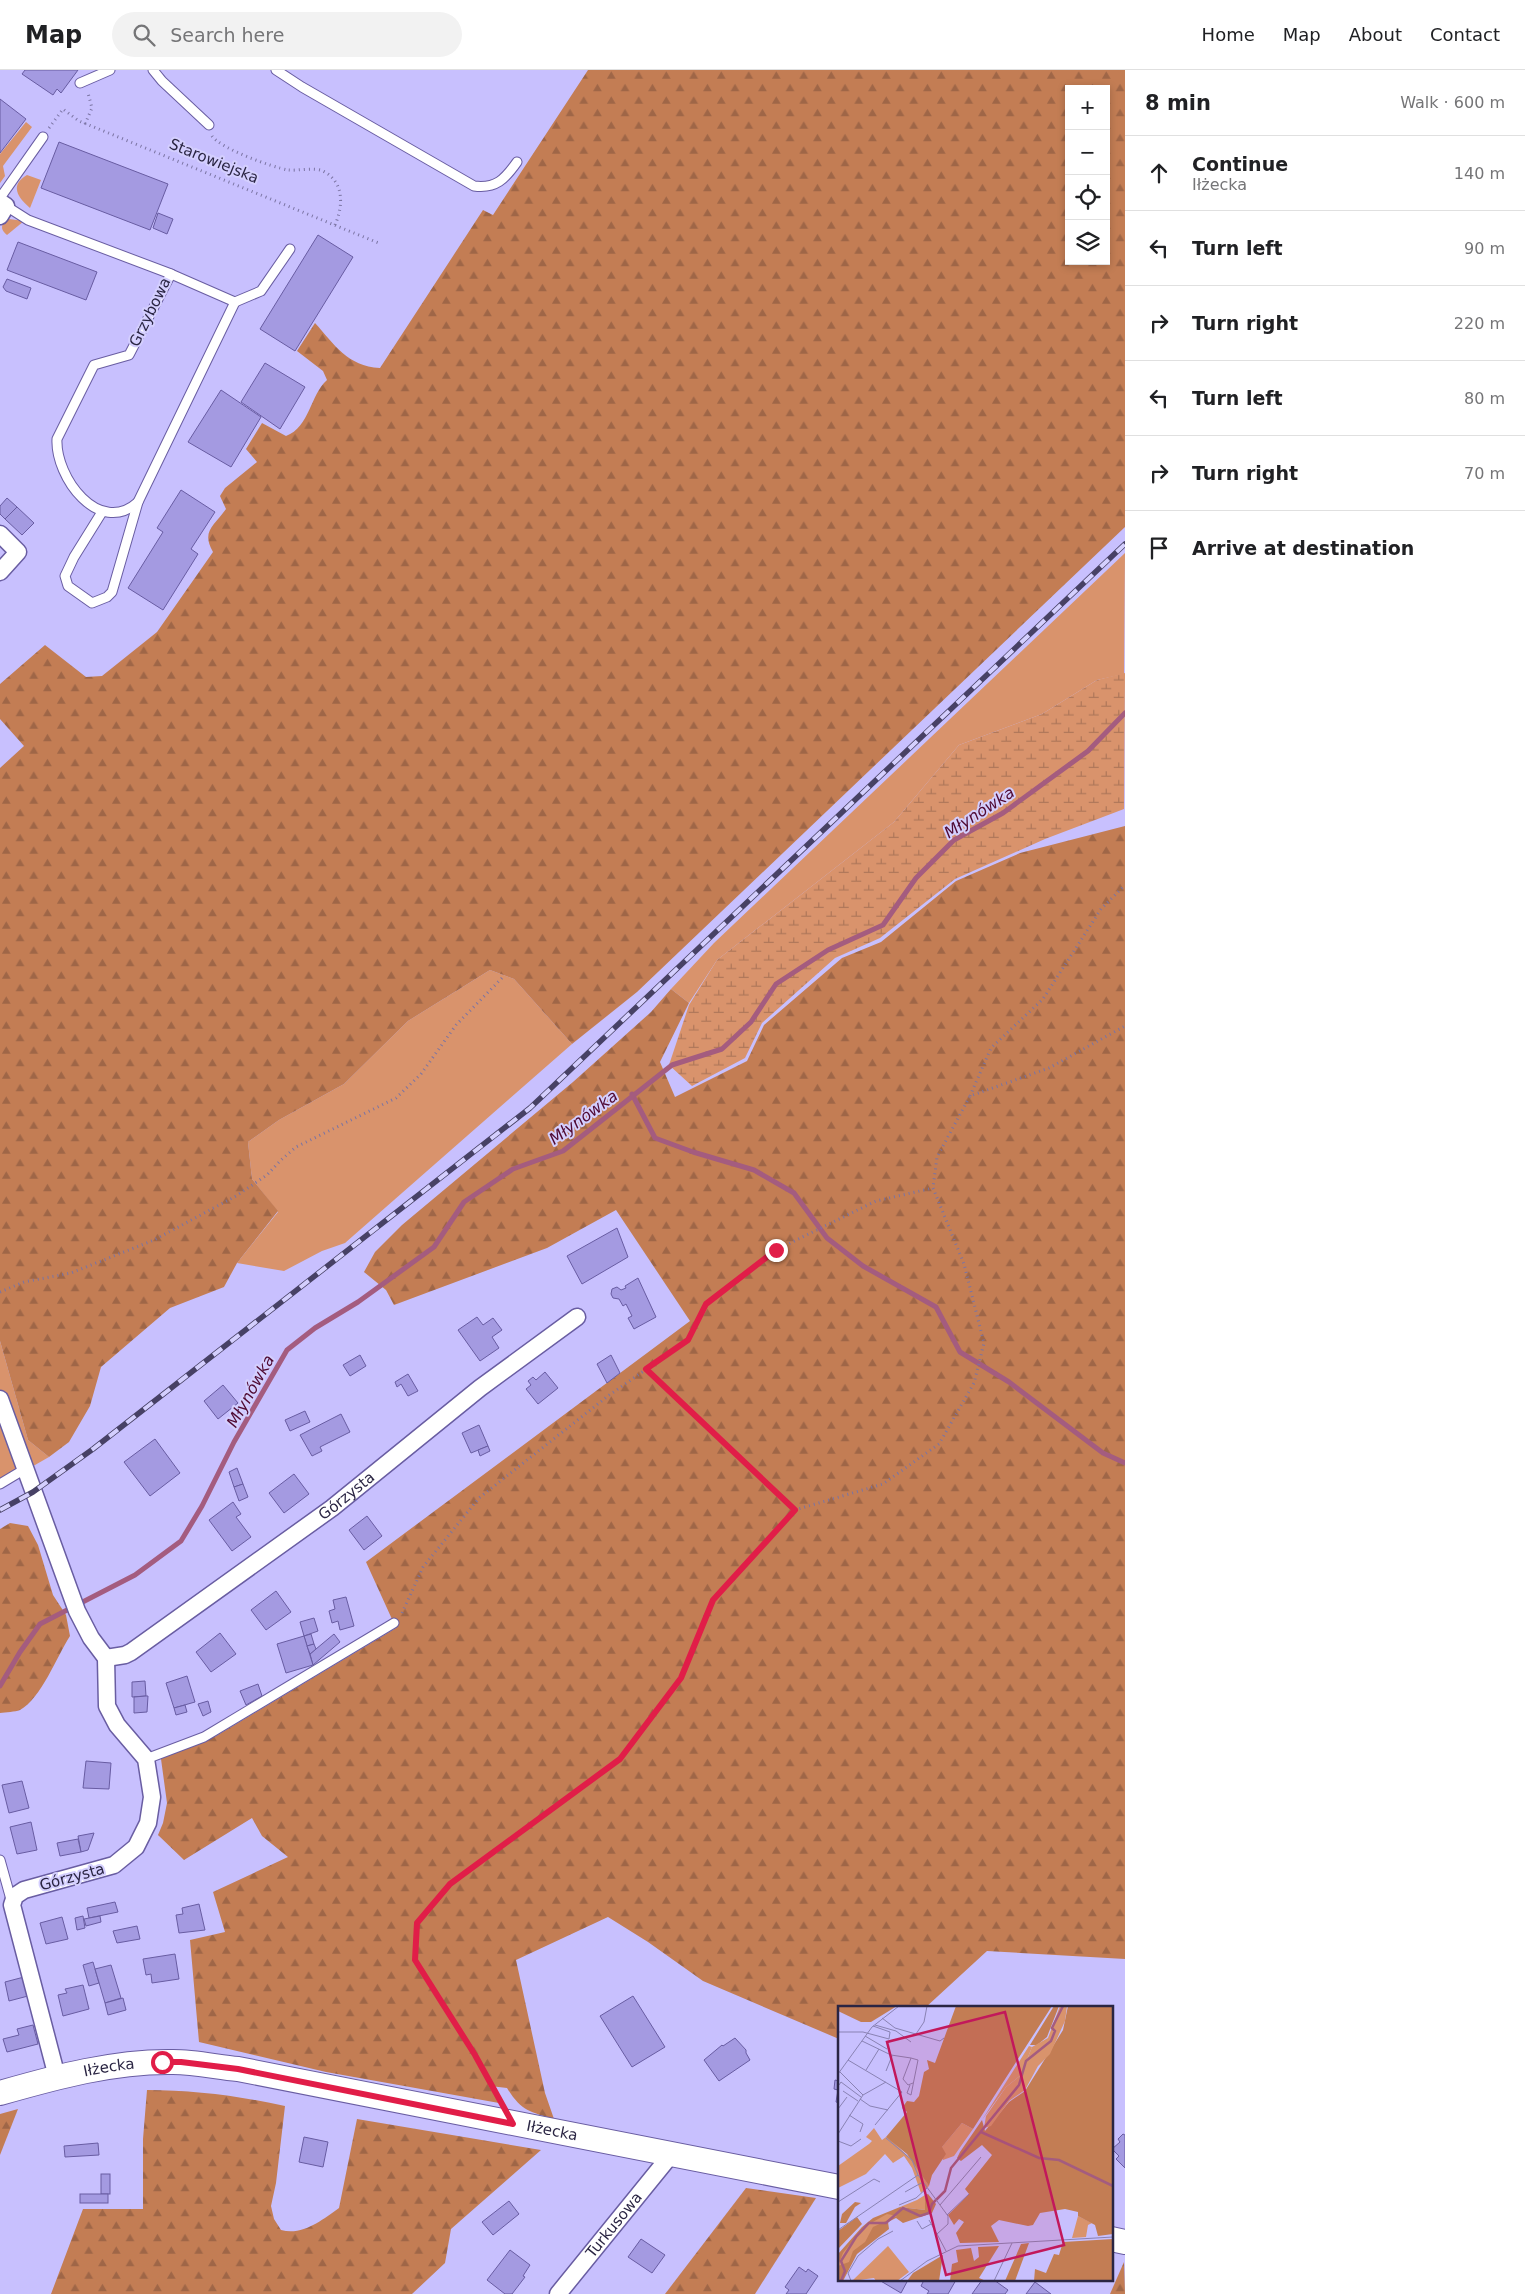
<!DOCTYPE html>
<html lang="en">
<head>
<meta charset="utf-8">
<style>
	:root { --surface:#fff; --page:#f2f2f2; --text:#202124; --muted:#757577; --line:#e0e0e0 }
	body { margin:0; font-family:"DejaVu Sans",sans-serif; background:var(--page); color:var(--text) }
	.controls { position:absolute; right:15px; top:15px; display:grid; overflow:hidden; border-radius:0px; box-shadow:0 2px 8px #0003 }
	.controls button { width:45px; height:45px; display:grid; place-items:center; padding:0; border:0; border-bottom:1px solid var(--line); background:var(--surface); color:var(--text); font:25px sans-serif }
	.stop { position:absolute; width:15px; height:15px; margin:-11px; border:4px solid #e11d48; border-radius:50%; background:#fff }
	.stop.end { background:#e11d48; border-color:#fff; box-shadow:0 1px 5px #0008 }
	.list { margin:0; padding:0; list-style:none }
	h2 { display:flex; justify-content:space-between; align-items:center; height:65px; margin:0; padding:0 20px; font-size:21px }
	h2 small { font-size:16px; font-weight:400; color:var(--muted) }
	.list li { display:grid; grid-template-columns:32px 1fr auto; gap:15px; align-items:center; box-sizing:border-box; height:75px; padding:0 20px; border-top:1px solid var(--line) }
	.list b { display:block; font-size:19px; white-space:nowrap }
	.list p { margin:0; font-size:16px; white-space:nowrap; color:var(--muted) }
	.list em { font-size:16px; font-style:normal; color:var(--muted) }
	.icon { flex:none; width:28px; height:28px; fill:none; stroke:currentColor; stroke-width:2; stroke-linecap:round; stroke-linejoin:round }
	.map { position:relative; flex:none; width:1125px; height:2224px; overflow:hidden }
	header { display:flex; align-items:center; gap:30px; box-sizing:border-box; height:70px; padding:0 25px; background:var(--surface); border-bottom:1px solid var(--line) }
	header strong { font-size:24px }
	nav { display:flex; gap:28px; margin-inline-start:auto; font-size:18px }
	.search { width:350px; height:45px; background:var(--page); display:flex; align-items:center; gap:12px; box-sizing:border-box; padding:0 18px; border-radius:28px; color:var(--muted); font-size:19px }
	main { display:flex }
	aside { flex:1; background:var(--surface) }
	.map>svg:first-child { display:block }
	.green { fill:#d9936c }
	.forest { fill:url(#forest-firs); fill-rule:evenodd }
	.wetland { fill:url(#wetland-marsh) }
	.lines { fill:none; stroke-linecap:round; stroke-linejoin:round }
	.stream { stroke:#a45c7f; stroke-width:5 }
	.building { fill:#a49ae1; stroke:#685ca2 }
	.service-casing { stroke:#695da2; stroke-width:11 }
	.minor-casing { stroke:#695da2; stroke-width:19 }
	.secondary-casing { stroke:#695da2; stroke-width:26 }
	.path { stroke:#7b74a3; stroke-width:3; stroke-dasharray:1 4; stroke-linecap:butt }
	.service { stroke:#fff; stroke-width:9 }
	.minor { stroke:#fff; stroke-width:16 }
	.secondary { stroke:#fff; stroke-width:24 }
	.rail-casing { stroke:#474165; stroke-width:5.5 }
	.rail { stroke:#d4cffe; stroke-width:4; stroke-dasharray:11; stroke-linecap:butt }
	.route { stroke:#e11d48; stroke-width:6 }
	.labels { text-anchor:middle; stroke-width:4; stroke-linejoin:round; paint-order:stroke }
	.street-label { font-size:15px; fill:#2a2543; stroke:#d4cffe }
	.water-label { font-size:16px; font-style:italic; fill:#4f0a33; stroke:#d4cffe }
	.inset-river { fill:none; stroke:#a45c7f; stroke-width:2.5 }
	.inset-road { fill:none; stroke:#8982b3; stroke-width:1 }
	.view { fill:#c2185b; fill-opacity:0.15; stroke:#c2185b; stroke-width:2.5 }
	.inset-edge { fill:none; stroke:#2a2543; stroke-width:2.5 }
</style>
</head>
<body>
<header>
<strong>Map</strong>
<div class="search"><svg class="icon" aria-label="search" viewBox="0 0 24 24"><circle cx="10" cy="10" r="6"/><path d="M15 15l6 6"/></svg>Search here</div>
<nav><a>Home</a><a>Map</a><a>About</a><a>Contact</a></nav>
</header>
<main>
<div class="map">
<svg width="1125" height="2224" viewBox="0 0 1125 2224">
	<defs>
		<pattern id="forest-firs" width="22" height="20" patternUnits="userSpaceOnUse" patternTransform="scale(1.25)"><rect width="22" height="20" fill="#c37d54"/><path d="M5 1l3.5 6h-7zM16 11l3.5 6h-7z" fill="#9f6647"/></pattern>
		<pattern id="wetland-marsh" width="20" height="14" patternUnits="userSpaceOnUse" patternTransform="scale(1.25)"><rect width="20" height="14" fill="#d9936c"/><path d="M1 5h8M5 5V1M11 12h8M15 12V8" fill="none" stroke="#b0785a"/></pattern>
	</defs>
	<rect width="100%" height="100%" fill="#c8c0fe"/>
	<g class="green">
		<path d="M26,52L32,57L3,96L5,106L0,113V84Z"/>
		<path d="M27,105L41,110L30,138C18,128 9,115 27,105Z"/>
		<path d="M9,149L24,151L7,165C1,160 1,157 4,151Z"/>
		<path d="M1125,483L1124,604L1097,610L1042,644L959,675L894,752L717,890L689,933L671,919L714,873Z"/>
		<path d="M490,900L514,909L572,974L345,1173L322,1181L284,1201L237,1193L278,1142L252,1109L248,1072L279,1050L344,1014L408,951Z"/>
		<path d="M0,1271L28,1370L49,1387L0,1415Z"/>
	</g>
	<g class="forest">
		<path d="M588,0H1125V457L637,922L572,974L514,909L490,900L408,951L344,1014L279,1050L248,1072L252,1109L278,1141L237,1193L224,1217L170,1238L101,1297L90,1336L69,1372L49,1387L28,1370L0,1271V698L24,676L0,649V614L45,575L86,607L102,606L157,562L213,482C201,461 214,456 226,439L220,426L225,418L257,392L246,379L262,353L286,366C310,357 310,325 327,310L323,301L297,281L315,253C335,275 347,296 380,298L483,140L493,145ZM1069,19H1106V191H1069Z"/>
		<path d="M1125,756V1889L987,1881L925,1938H839V1969L703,1911L648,1872L608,1847L516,1890L545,2023L554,2049C530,2042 521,2041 507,2018L490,2016L499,2033L326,2002L199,1972L190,1870L225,1862L213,1822L288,1787L262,1766L252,1748L184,1790L158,1765L163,1753L167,1733L161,1689L169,1684L216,1666L396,1558L366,1492L690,1251L616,1140L547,1178L394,1235L386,1220L364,1202L375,1182L402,1155L573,1012L651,942L671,919L689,933L660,992L675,1027L747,991L764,955L842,888L881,872L956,811L1020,783Z"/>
		<path d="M10,1453L28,1456L38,1475L53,1525L66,1545L70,1566C57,1586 41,1629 20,1640C15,1642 6,1642 0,1643V1459Z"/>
		<path d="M147,2020C193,2020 240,2026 285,2036L276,2113L271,2136L274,2149L281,2160C303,2166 322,2150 339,2138L357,2049L541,2080L451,2159L445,2193L412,2224H51L83,2139H143V2069Z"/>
		<path d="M18,2039L0,2085V2044Z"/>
		<path d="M746,2118L816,2128L755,2224H665Z"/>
		<path d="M1124,2192L1125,2224H1110Z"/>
	</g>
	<path class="wetland" d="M1125,603L1124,739L1045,769L955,809L880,868L835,888L762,953L745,988L692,1016L669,995L689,935L717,890L894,752L959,675L1042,644L1097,610Z"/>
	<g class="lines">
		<g class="stream">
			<path d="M632,1024L655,1068L693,1082L754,1100L794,1123L827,1168L863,1196L936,1237L960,1282L1009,1312L1103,1383L1125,1393"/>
			<path d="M0,1616L20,1582L40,1554L135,1505L181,1471L202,1436L234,1372L287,1280L315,1258L358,1232L434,1177L464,1132L513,1099L563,1081L672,995L722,979L751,952L776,914L828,880L883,855L916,808L954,770L1003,743L1088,681L1125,643"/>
		</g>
	</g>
	<g class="building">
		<path d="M25,0H78L61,23L57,19L53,25L22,4Z"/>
		<path d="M0,29L26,49L0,83Z"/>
		<path d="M59,72L168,114L150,160L41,118Z"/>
		<path d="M158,143L173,149L167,164L153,158Z"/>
		<path d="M318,165L353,187L295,281L260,259Z"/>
		<path d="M18,172L97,202L86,230L7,200Z"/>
		<path d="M7,209L31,218L27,229L6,221L3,217Z"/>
		<path d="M265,293L305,317L280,359L241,332Z"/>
		<path d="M221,320L261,347L231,397L188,372Z"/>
		<path d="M181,420L215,442L191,479L198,484L163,540L128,518L163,462L157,458Z"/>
		<path d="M7,428L17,437L5,449L0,444V436Z"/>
		<path d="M17,437L34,453L22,465L5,449Z"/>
		<path d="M617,1158L628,1187L582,1214L567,1186Z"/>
		<path d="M638,1208L656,1247L634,1259L628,1248L632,1246L626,1234L623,1236L619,1229L613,1228L611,1224L612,1219L617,1217L621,1220L626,1218L625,1216Z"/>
		<path d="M477,1247L483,1255L493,1248L502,1260L492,1267L499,1278L480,1291L458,1260Z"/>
		<path d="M360,1285L366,1296L350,1306L343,1295Z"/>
		<path d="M611,1285L620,1303L607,1313L597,1294Z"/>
		<path d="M545,1302L558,1318L538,1334L526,1319L531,1315L528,1311L533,1307L536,1310Z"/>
		<path d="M408,1304L418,1321L408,1326L401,1314L397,1317L395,1312Z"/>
		<path d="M223,1315L238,1333L218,1349L204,1331Z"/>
		<path d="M305,1341L310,1352L290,1361L285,1350Z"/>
		<path d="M341,1344L350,1362L320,1377L322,1381L312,1386L300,1365Z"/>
		<path d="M479,1355L488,1376L471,1383L462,1363Z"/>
		<path d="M155,1369L180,1403L150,1426L124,1392Z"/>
		<path d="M488,1376L490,1381L480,1386L478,1380Z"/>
		<path d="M237,1398L243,1414L234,1417L229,1402Z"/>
		<path d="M294,1404L309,1424L284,1443L269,1423Z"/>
		<path d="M243,1414L248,1427L239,1431L234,1417Z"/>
		<path d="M233,1432L241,1444L236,1447L251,1467L232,1481L209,1450Z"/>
		<path d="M367,1446L382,1466L364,1480L349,1460Z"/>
		<path d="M276,1521L291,1542L266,1560L251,1540Z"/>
		<path d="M346,1527L354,1556L340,1560L338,1551L332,1553L329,1541L335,1539L333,1530Z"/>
		<path d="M314,1548L318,1561L304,1566L300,1552Z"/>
		<path d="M220,1563L236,1584L211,1602L196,1582Z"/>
		<path d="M311,1564L314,1574L307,1576L304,1566Z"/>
		<path d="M334,1564L340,1572L313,1595L310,1584Z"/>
		<path d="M304,1566L313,1595L286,1603L277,1574Z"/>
		<path d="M314,1574L316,1579L310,1584L307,1576Z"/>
		<path d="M187,1606L195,1632L174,1638L166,1613Z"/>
		<path d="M145,1611L146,1626L132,1627V1612Z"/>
		<path d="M258,1614L262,1626L246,1635L240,1621Z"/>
		<path d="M146,1626H148L147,1642L134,1643V1627Z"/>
		<path d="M208,1631L211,1642L203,1646L198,1634Z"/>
		<path d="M185,1635L187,1642L176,1645L174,1638Z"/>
		<path d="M86,1691L111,1693L109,1719L83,1718Z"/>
		<path d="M22,1711L29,1738L9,1743L2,1715Z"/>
		<path d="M31,1752L37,1780L17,1784L10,1757Z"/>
		<path d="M94,1763L88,1780L81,1782L78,1766Z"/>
		<path d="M78,1769L81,1782L60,1786L57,1773Z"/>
		<path d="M115,1832L118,1842L89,1848L87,1838Z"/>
		<path d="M199,1834L205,1860L179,1863L176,1845L183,1844L182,1838Z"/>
		<path d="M83,1846L85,1858L77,1860L75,1848Z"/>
		<path d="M100,1846L101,1852L86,1856L84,1849Z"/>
		<path d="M62,1847L68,1869L46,1874L40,1853Z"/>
		<path d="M137,1856L140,1869L117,1873L113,1861Z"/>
		<path d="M175,1884L179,1909L152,1913L151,1904L146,1905L143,1889Z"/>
		<path d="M93,1892L99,1913L89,1916L83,1895Z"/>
		<path d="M111,1895L121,1928L105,1933L95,1899Z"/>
		<path d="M24,1907L28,1926L9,1931L5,1912Z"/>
		<path d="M83,1915L89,1939L63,1946L58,1925L67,1923L65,1919Z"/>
		<path d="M633,1926L665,1977L632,1997L600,1946Z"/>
		<path d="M123,1928L126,1940L108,1945L105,1933Z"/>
		<path d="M33,1955L38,1974L7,1982L3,1969L19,1965L17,1959Z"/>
		<path d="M735,1968L746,1980V1983L750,1990L719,2011L704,1990L722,1975L723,1976Z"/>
		<path d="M835,2010L839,2011V2033L836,2032L838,2020L834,2019Z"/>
		<path d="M1123,2064L1125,2065V2098L1116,2089L1119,2086L1112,2079L1120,2072L1118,2069Z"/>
		<path d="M304,2067L328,2072L323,2097L299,2092Z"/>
		<path d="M98,2073L99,2085L65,2087L64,2076Z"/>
		<rect x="101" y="2104" width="9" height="20"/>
		<rect x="80" y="2124" width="28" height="9"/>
		<path d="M509,2131L519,2144L493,2165L482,2152Z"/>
		<path d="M641,2169L665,2185L652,2203L628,2187Z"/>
		<path d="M510,2180L530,2195L523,2206L525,2207L512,2224H505L487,2210Z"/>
		<path d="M799,2197L806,2202L808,2199L818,2206L806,2224H786L789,2220L785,2217Z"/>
		<path d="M879,2210H908L901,2223Z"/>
		<path d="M924,2210H956L948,2224H927L929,2221L921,2216Z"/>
		<path d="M982,2210H994L1008,2220L1005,2224H972Z"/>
		<path d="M1035,2212L1051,2224H1026Z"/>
	</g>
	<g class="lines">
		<g class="service-casing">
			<g id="service">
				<path d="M153,0L162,11L209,55"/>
				<path d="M276,0L302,17L474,116C496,119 505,109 517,92"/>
				<path d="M80,13L110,0"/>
				<path d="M0,128L43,67"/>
				<path d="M6,136L28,150L171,204L129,285L94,295L57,369C55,407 99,467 138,432"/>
				<path d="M235,232L261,221L290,179"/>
				<path d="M102,442L74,487L65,506L68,516L92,533L107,527L112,522L138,432L235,232L171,204"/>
				<path d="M0,1414L25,1399"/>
				<path d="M146,1689L204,1667L394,1553"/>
				<path d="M0,1790L12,1833"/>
			</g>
		</g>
		<g class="minor-casing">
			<g id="minor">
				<path d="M0,132L6,136L0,146"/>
				<path d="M0,464L18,482L0,502"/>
				<path d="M0,1329L77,1541L91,1568L106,1588L107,1636L117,1655L146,1689L152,1727L148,1753L136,1777L114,1795L24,1820L15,1826L12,1835L57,2007"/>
				<path id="s1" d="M106,1588L125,1585L131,1582L332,1438L480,1318L577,1247"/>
				<path id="s2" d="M558,2224L670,2086"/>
			</g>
		</g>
		<g class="secondary-casing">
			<g id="secondary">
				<path id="s3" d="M0,2023C56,2007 114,1991 173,1992C195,1992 217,1997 238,1999L839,2117"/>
				<path d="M1111,2169L1125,2172"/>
			</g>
		</g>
		<g class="path">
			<path d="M85,54L92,38L88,23"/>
			<path d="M49,58L63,39L79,51L381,174"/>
			<path d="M212,66C221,79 272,97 288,100C298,101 314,97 323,101C345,112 343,137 335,155"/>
			<path d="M970,1026L991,978L1043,929L1101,839L1125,815"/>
			<path d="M0,1222L24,1212L71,1203L154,1170L236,1126L267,1105L281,1090L296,1077L396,1028L421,1004L456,955L502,908"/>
			<path d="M646,1299L795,1440"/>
			<path d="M402,1543L423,1497L479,1428L608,1326L688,1270L706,1234L776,1180L876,1131L933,1118"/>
			<path d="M500,2030L475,1985L415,1890L417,1853L450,1814L620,1689L681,1608L713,1530L795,1440L883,1414L939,1374L974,1313L984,1273L964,1194L933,1118L937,1087L970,1026L1049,998L1125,956"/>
		</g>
		<use href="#service" class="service"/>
		<use href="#minor" class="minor"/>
		<use href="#secondary" class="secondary"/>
		<g class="rail-casing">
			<path id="rail" d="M0,1440L33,1422L93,1379L530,1038L1125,474"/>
		</g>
		<use href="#rail" class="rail"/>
	</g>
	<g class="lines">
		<path class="route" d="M162,1992H181L238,1999L513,2054L475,1985L415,1890L417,1853L450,1814L620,1689L681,1608L713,1530L795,1440L646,1299L688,1270L706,1234L776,1180"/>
	</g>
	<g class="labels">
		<g class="street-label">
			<text transform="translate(214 91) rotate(22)" y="5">Starowiejska</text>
			<text transform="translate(150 242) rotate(-64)" y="5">Grzybowa</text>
			<text dy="5" stroke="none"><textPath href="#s1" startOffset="292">Górzysta</textPath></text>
			<text transform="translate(72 1807) rotate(-15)" y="5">Górzysta</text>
			<text dy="5" stroke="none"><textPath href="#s3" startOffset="112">Iłżecka</textPath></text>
			<text dy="5" stroke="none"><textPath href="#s3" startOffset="562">Iłżecka</textPath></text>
			<text dy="5" stroke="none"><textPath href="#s2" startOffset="89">Turkusowa</textPath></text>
		</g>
		<g class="water-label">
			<text transform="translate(979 742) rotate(-33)" y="6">Młynówka</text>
			<text transform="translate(583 1047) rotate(-36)" y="6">Młynówka</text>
			<text transform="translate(250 1321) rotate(-61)" y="6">Młynówka</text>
		</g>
	</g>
	<g transform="translate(838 1936)">
		<rect width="275" height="275" fill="#c8c0fe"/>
		<path d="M191,40L194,41L183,69L168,81L144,114ZM124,117L135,123L116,150L105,154L103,142ZM36,122L44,134L48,131L54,135L74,154L91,180L83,187L74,162L66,150L55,157L47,148L28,168L0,182V160L31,138L34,135L28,131ZM87,189V204L62,201L79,194ZM240,210L254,217L250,219L248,231L234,232ZM50,240L71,266L59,275H38L36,272L14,275Z" fill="#d9936c"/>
		<path d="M0,0H59L33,16H23L0,5ZM118,0H214L135,123L124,117L104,141L108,148L94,169L91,180L69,148L48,131L69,106L64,102L69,95L76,96L81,90L86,66L91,63L89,54L97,57ZM216,0H221L209,31L199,39H192ZM275,0V228L260,230L257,219L240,210V206L227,203L202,207L195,219L190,220L161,214L153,220L161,236L122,237L118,227L126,216L121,213L116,219L110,209L131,188L127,183L154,149L144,139L123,155L119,152L122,146L144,114L147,125L171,96L187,85L225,24L230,0ZM90,188L98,198L94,207L65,217L58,212L50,216L51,223L19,248L5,275H0V248L24,221L35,212L62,201L87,204V189ZM17,196L23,197L17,201L8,217H2L4,208ZM19,211L24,218L0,243V225ZM275,233V275H196L197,263L208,267L216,248L221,249L225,236ZM191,237L177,275H167L183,238ZM161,240L141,272L148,275H112L114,258L120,256L118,244L133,242L136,255L141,251L140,241ZM105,249L101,275H69L75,267Z" fill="#c37d54"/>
		<path d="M222,0H229L227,15L212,48L200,60L187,84L171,95L153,120L146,122L148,110L168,81L183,69L194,41L210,32ZM49,208L59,210L35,221L27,236L15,245L11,256L0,260L5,247L26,221Z" fill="#d9936c"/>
		<path class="inset-river" d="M143,126L201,152L221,154L275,180M3,275L7,265L3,255L18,231L31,217H48L65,202L82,210L91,207L94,198L107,185L113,162L181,79L188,55L213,35L217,25L214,22L225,0"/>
		<path class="inset-road" d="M44,12L57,22L102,35L106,32M37,19L58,25L73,36M0,26H25L51,33L52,26L35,20M78,28L86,16L89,0M27,30L49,43M24,35L53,49L73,52L65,73L70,79L75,77M10,54L64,86L37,119M28,64L41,43M48,65L54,50M2,66L25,89M0,68L34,21L61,0M1,79L3,76L23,91M72,79L69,87L73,89L80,54L73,52M5,85L20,95M22,93L32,100L50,104M0,103L9,91M11,109L25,118L22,126M0,128L25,89L48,76M48,132L74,154L80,169L110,210V218L99,228L108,245M0,135L13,140L23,133M67,186L85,176M0,196L36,173L42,176M61,199L78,192L89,182M102,199L143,151M109,209L131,188M91,214L99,228M79,215L84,223L93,218M0,224L80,169M13,275L10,267L20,250L40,233L55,225M62,275L89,255L120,240L275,231M156,275L174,237"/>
		<path class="view" d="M167,6L226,239L108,269L49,36Z"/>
		<rect width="275" height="275" class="inset-edge"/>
	</g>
</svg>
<div class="controls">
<button>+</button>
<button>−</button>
<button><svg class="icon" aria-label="locate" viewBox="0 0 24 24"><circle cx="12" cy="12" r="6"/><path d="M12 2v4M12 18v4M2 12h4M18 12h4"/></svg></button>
<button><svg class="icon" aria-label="layers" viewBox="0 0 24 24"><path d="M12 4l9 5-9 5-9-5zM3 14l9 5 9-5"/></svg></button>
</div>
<div class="stop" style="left:162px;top:1992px"></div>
<div class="stop end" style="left:776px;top:1180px"></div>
</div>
<aside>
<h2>8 min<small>Walk · 600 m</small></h2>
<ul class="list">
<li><svg class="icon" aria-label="ahead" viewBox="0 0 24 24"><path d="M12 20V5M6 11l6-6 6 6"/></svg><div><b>Continue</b><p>Iłżecka</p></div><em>140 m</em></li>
<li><svg class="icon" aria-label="left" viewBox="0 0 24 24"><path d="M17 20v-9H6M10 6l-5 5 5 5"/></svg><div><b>Turn left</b></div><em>90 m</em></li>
<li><svg class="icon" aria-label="right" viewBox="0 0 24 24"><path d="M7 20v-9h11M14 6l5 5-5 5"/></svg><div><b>Turn right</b></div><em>220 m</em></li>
<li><svg class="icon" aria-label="left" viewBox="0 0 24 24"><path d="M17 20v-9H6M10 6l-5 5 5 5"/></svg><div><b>Turn left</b></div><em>80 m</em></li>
<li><svg class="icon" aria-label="right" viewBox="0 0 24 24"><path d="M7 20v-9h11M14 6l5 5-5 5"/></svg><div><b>Turn right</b></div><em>70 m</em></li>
<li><svg class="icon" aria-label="arrive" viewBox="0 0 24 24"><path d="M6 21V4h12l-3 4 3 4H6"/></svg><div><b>Arrive at destination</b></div></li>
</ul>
</aside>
</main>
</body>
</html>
